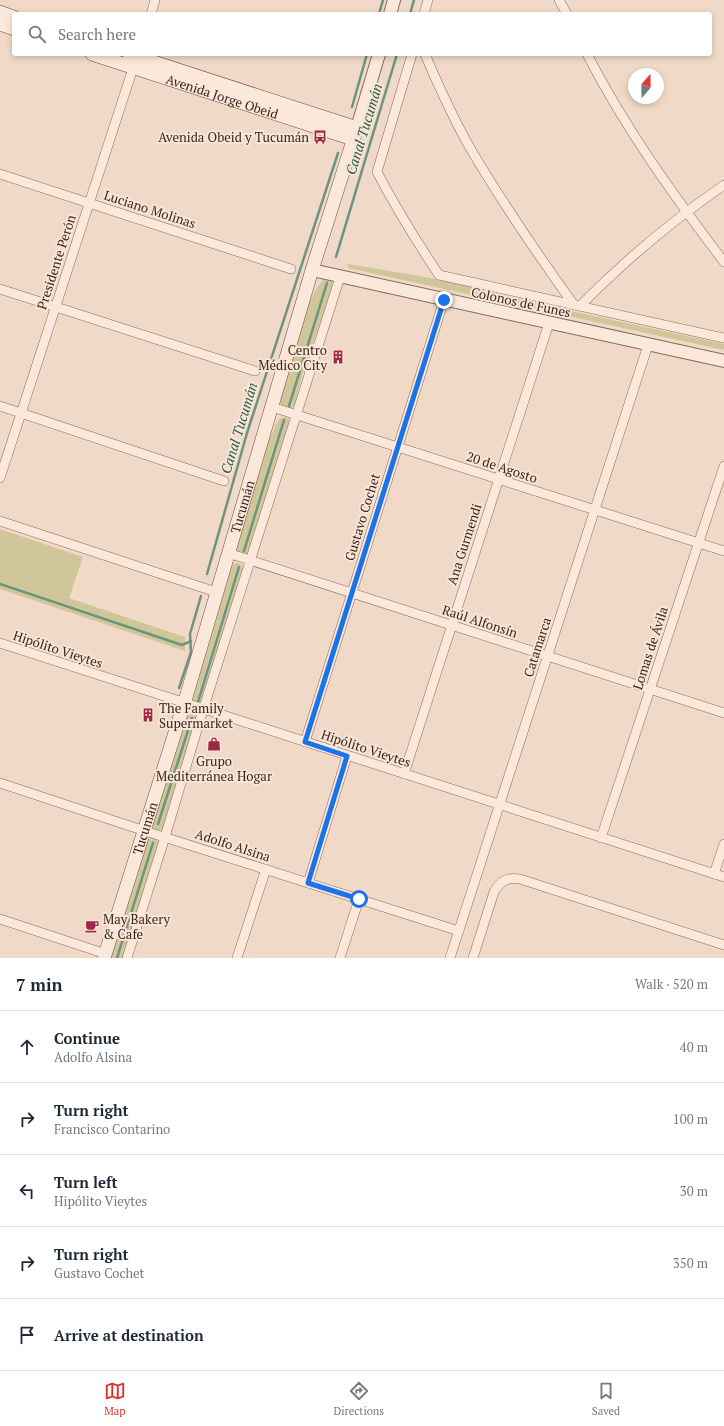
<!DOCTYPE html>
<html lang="en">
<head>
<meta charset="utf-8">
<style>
	:root { --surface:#fff; --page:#f2f2f3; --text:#1f2937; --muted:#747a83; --line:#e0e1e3; --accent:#d93025 }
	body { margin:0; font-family:"PT Serif",serif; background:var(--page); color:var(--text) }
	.compass { position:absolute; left:628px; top:68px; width:36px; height:36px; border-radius:50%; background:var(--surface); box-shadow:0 2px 6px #0003; rotate:20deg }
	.stop { position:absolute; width:12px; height:12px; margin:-9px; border:3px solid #1a73e8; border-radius:50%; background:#fff }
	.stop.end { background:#1a73e8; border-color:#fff; box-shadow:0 1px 4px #0008 }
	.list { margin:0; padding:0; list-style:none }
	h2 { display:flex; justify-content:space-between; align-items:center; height:52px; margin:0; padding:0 16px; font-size:17px }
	h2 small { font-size:13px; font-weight:400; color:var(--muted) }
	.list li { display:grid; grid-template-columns:26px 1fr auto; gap:12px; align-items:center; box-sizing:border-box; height:72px; padding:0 16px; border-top:1px solid var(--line) }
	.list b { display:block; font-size:15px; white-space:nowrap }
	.list p { margin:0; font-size:13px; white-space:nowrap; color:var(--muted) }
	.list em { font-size:13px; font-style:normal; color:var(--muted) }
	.icon { flex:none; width:22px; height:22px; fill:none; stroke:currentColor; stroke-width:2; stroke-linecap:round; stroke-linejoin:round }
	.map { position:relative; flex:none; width:724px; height:958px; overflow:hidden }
	.search { position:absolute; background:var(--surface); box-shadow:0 2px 6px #0003; left:12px; right:12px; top:12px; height:44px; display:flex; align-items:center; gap:10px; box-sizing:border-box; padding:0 14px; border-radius:4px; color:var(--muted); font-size:15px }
	.sheet { height:412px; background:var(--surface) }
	nav { display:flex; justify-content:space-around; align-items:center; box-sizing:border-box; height:56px; border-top:1px solid var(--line); background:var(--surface); font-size:11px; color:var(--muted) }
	nav a { display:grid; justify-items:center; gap:2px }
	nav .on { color:var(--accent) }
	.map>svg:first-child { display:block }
	.grass { fill:#cfc799 }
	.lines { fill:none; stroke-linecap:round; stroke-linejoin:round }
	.stream { stroke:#6e9380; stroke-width:2.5 }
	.minor-casing { stroke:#8d685b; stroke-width:10 }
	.tertiary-casing { stroke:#8d685b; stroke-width:14 }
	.secondary-casing { stroke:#6f493e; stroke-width:14 }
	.minor { stroke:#fae8da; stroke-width:9 }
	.tertiary { stroke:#fae8da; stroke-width:12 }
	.secondary { stroke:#fae8da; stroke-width:13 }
	.route { stroke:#1a73e8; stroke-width:5 }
	.labels { text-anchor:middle; stroke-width:4; stroke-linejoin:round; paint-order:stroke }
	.street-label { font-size:13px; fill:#3c251f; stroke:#f7e5d6 }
	.poi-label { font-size:13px; fill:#3c251f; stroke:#f7e5d6; text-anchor:end }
	.water-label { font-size:14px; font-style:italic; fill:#2e5d4d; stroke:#f7e5d6 }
</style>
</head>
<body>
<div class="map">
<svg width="724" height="958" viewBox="0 0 724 958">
	<rect width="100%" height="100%" fill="#f0d9c6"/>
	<g class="grass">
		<path d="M348,264L449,281L543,305L724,344V350L348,268Z"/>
		<path d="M325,279H330L332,282V288L302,376L295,404L291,409L283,407L281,404L279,398L309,304C313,295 317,285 325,279Z"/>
		<path d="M286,417L289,419V423L248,556L236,551L235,544L268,442L278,420L281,418Z"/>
		<path d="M0,529L83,557L69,598L185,637V651L0,589Z"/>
		<path d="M236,563L241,564L244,570L201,704L191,701L231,566Z"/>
		<path d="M189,714L196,716L197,720L164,828L158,831L154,829L152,822L186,717Z"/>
		<path d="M152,838L155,839L159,844L123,958H110L148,840Z"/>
	</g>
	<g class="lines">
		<g class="stream">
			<path d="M379,14L383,0"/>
			<path d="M410,14L414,0"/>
			<path d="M352,107L367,54"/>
			<path d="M336,257L397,54"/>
			<path d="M289,406L327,283"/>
			<path d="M244,551L284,420"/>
			<path d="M207,574L247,433L338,153"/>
			<path d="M0,584L182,645L191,641"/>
			<path d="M179,688L191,652L190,634L201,596"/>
			<path d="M198,702L239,567"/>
			<path d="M158,824L192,718"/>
			<path d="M117,958L153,843"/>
		</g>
		<g class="minor-casing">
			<g id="minor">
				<path d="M559,0L567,14"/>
				<path d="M151,14L155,0"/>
				<path d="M424,14L428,0"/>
				<path d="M412,54L377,172C396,208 417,242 439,275L724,338"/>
				<path d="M425,54C439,87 454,121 473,153C504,205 538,255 574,305"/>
				<path d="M587,54C625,128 674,196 724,262"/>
				<path d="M0,174L291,269"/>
				<path d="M0,289L255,371"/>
				<path d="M580,306C624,261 672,221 724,185"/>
				<path d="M0,406L224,481"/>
				<path d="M272,407L724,551"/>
				<path d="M0,478L135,62"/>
				<path d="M0,521L216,592"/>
				<path d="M228,553L724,713"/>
				<path d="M0,643L724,877"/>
				<path d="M305,742L444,300"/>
				<path d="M404,774L549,323"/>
				<path d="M0,783L145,831L459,931"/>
				<path d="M601,838L724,466"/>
				<path d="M714,874L724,844"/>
				<path d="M308,883L347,756"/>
				<path d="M0,919L106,954"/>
				<path d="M127,958L165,837L203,710L340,277"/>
				<path d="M237,958L266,869"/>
				<path d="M340,958L359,899"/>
				<path d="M450,958L648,345"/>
				<path d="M473,958L494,892C500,881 507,877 520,879L724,945"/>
			</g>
		</g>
		<g class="tertiary-casing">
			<g id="tertiary">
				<path d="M390,14L394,0"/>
				<path d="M357,128L379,54"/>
				<path d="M312,270L724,361"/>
			</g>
		</g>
		<g class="secondary-casing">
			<g id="secondary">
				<path d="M0,12L14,17"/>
				<path d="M0,24L14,29"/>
				<path id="s1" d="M92,54L353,139"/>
				<path id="s2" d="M104,958L184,704L312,270L357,128L129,54"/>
			</g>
		</g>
		<use href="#minor" class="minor"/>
		<use href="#tertiary" class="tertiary"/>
		<use href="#secondary" class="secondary"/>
	</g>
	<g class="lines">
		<path class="route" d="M359,899L308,883L347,756L305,742L444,300"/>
	</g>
	<defs>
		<g id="bus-bare" transform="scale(1.08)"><path d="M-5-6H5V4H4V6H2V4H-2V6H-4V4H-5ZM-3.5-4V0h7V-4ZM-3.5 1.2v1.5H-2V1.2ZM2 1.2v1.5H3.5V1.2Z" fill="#9f2848" stroke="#f7e5d6" stroke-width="2.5" paint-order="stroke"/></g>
		<g id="building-bare" transform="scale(1.08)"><path d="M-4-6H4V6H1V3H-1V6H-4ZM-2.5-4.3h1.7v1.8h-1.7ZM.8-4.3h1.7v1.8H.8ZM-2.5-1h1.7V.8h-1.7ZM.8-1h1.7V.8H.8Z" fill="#9f2848" stroke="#f7e5d6" stroke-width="2.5" paint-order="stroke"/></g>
		<g id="shop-bare" transform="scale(1.08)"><path d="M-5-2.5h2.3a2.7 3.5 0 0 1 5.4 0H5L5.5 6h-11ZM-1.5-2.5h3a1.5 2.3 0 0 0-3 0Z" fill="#9f2848" stroke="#f7e5d6" stroke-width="2.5" paint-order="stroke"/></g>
		<g id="cafe-bare" transform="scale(1.08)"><path d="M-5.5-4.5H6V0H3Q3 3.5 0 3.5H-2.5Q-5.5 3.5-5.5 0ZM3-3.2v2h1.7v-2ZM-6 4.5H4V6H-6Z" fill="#9f2848" stroke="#f7e5d6" stroke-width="2.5" paint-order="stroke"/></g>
	</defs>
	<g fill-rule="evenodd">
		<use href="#bus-bare" x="320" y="137"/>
		<use href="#building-bare" x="338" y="357"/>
		<use href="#building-bare" x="148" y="715"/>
		<use href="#shop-bare" x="214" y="744"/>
		<use href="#cafe-bare" x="92" y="926"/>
	</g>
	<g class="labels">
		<g class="street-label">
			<text dy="5" stroke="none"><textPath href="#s1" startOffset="137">Avenida Jorge Obeid</textPath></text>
			<text transform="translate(150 209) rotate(18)" y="5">Luciano Molinas</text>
			<text transform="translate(56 262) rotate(-72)" y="5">Presidente Perón</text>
			<text transform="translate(521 302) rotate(12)" y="5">Colonos de Funes</text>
			<text transform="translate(502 467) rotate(18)" y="5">20 de Agosto</text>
			<text dy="5" stroke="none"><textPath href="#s2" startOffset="472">Tucumán</textPath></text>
			<text transform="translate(362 517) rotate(-73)" y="5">Gustavo Cochet</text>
			<text transform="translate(464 544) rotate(-72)" y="5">Ana Gurmendi</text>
			<text transform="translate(480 621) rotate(18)" y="5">Raúl Alfonsín</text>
			<text transform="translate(537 647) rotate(-72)" y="5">Catamarca</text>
			<text transform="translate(650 648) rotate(-72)" y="5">Lomas de Ávila</text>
			<text transform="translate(58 649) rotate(18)" y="5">Hipólito Vieytes</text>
			<text transform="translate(366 748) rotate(18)" y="5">Hipólito Vieytes</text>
			<text dy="5" stroke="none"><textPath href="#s2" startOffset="136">Tucumán</textPath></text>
			<text transform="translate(233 845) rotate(18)" y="5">Adolfo Alsina</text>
		</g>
		<g class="poi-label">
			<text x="309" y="142">Avenida Obeid y Tucumán</text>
			<text x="327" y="355">Centro<tspan x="327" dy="15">Médico City</tspan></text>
			<text x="159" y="713" text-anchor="start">The Family<tspan x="159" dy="15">Supermarket</tspan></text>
			<text x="214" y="766" text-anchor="middle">Grupo<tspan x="214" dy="15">Mediterránea Hogar</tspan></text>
			<text x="103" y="924" text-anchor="start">May Bakery<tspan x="103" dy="15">&amp; Cafe</tspan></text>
		</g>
		<g class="water-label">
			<text transform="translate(364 129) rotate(-73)" y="5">Canal Tucumán</text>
			<text transform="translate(239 428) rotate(-73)" y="5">Canal Tucumán</text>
		</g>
	</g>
</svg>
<svg class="compass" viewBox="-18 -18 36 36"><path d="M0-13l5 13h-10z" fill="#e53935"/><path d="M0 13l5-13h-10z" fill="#747a83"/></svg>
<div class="stop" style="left:359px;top:899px"></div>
<div class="stop end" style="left:444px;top:300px"></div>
<div class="search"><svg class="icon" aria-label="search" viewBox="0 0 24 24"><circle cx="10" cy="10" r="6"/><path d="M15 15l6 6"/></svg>Search here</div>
</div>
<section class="sheet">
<h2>7 min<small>Walk · 520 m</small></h2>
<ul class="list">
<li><svg class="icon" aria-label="ahead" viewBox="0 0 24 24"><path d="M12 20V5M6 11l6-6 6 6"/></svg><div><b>Continue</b><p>Adolfo Alsina</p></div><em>40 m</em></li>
<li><svg class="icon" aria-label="right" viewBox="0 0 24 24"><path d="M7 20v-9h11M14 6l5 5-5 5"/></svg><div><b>Turn right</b><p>Francisco Contarino</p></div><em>100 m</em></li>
<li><svg class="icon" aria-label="left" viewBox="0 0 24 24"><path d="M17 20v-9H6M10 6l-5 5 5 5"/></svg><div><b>Turn left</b><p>Hipólito Vieytes</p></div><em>30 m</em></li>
<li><svg class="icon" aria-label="right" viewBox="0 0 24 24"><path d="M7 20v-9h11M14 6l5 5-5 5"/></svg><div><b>Turn right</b><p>Gustavo Cochet</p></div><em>350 m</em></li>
<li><svg class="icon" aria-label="arrive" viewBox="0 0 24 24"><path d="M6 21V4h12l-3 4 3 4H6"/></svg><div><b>Arrive at destination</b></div></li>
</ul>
</section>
<nav>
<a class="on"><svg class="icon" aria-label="map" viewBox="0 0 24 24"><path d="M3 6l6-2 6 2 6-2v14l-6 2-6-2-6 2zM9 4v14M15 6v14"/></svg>Map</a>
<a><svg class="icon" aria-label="directions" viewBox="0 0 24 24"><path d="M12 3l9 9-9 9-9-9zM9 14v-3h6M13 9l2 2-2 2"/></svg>Directions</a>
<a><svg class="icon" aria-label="saved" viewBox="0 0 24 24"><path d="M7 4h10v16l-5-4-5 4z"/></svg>Saved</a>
</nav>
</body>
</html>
